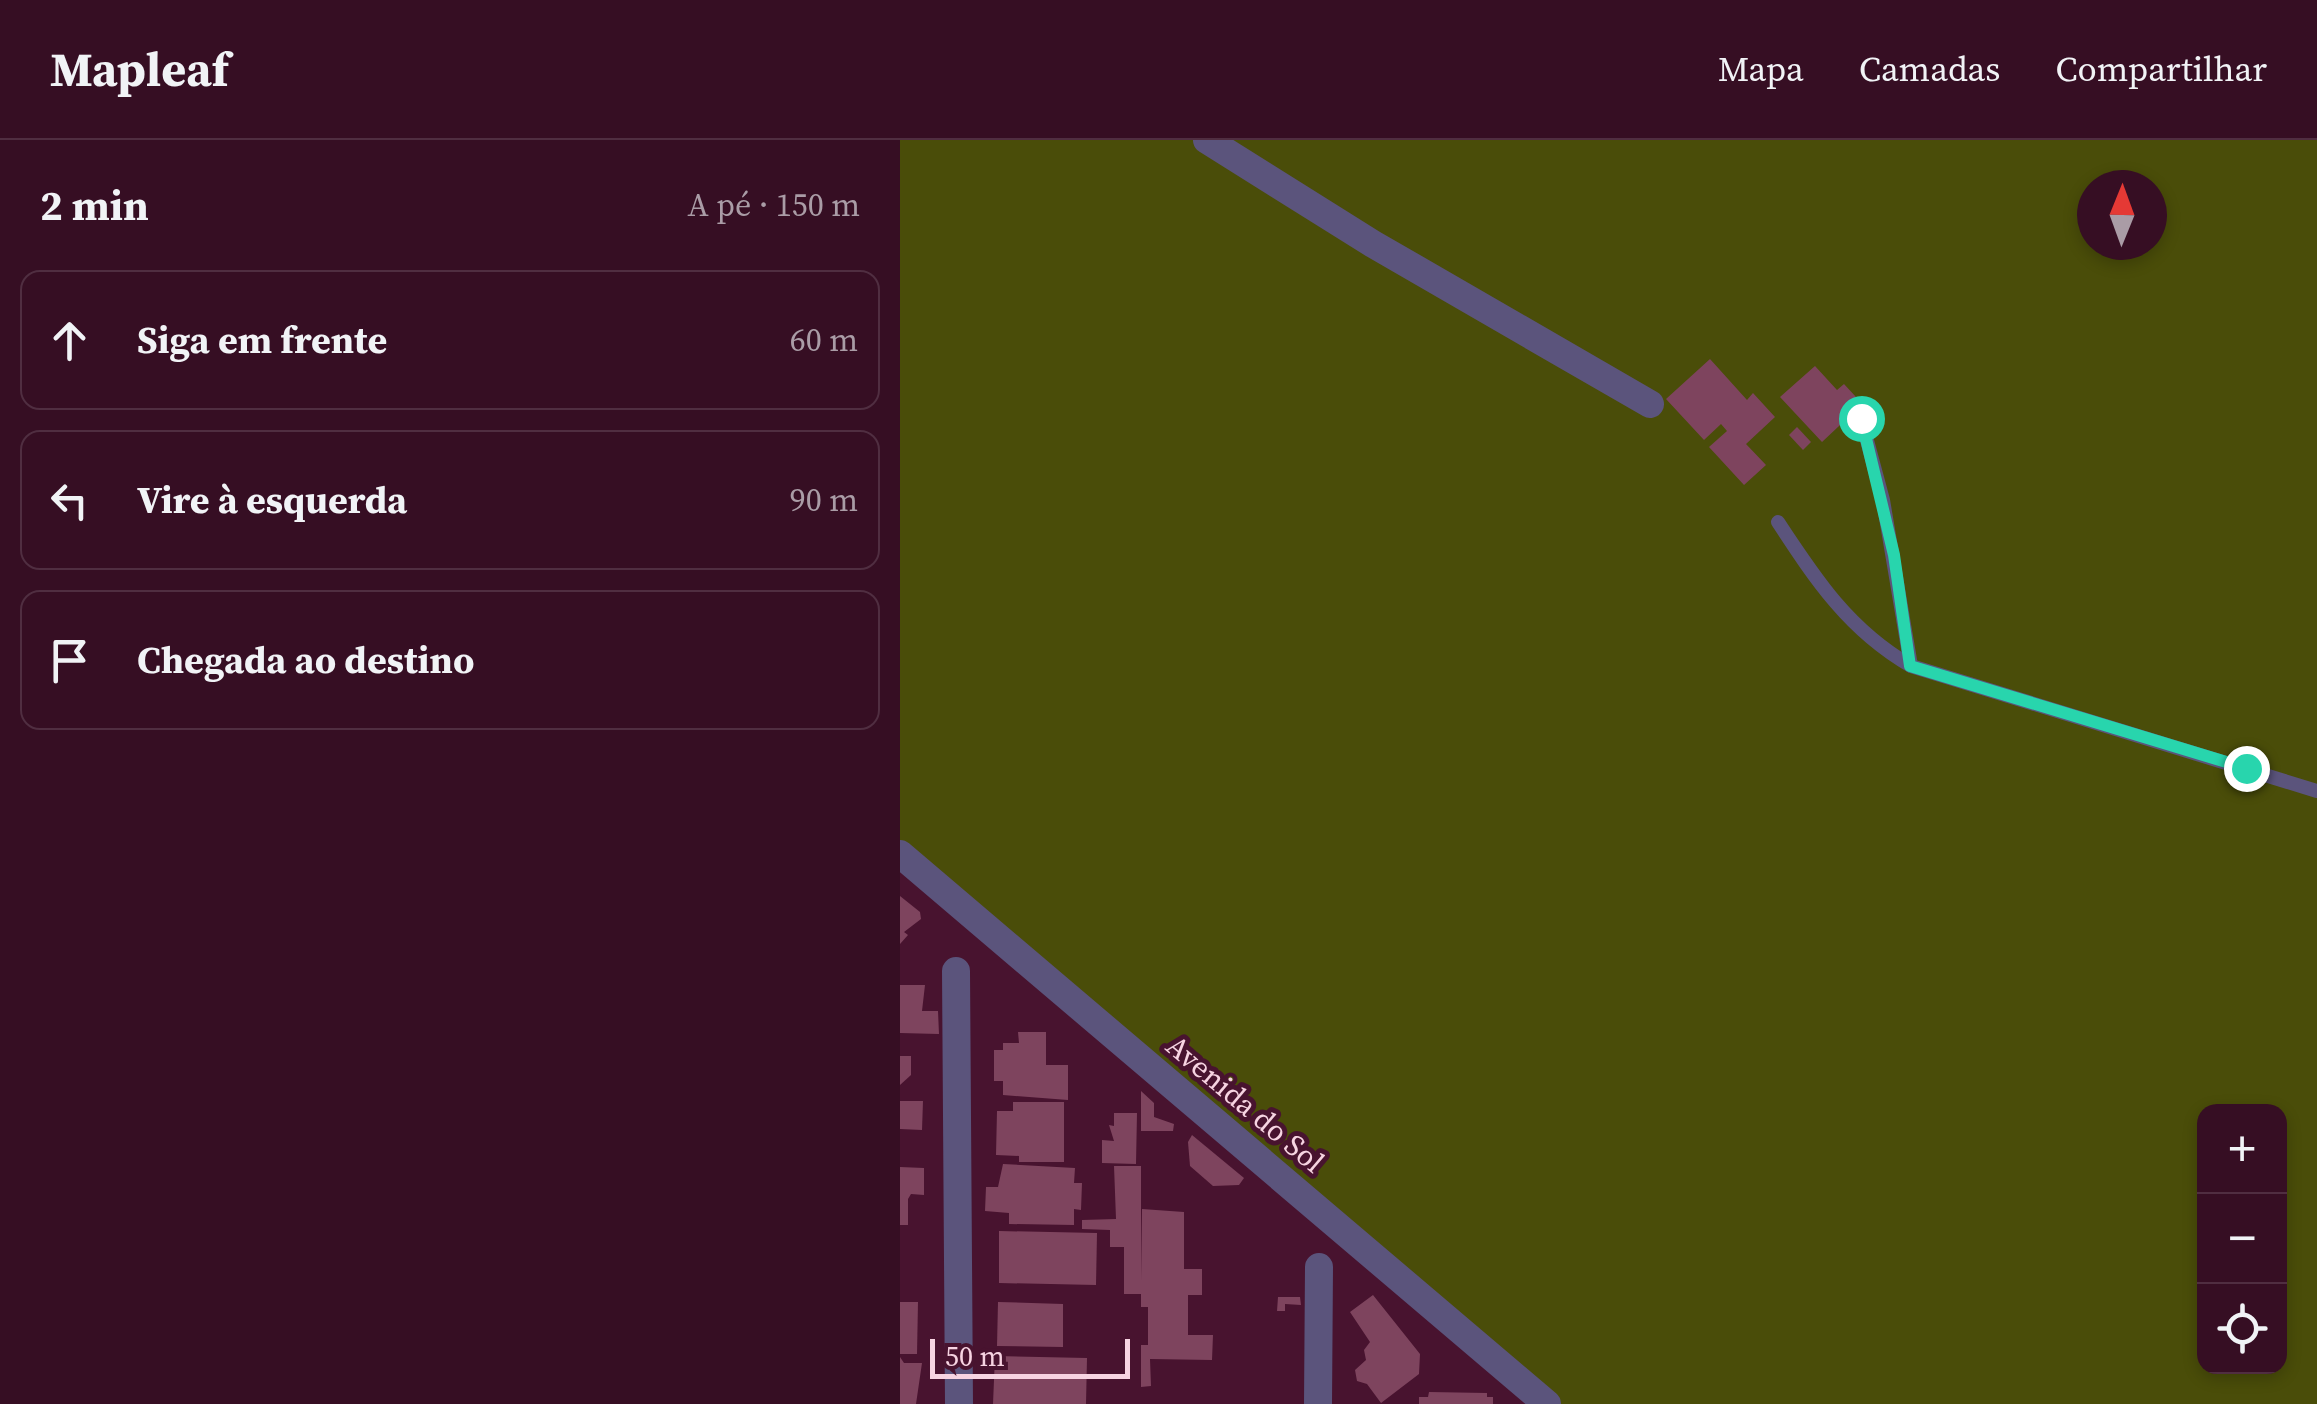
<!DOCTYPE html>
<html lang="pt">
<head>
<meta charset="utf-8">
<style>
	:root { --surface:#360e23; --page:#3d172b; --text:#f1f3f6; --muted:#aa9ca6; --line:#502e41 }
	body { margin:0; font-family:"Source Serif 4",serif; background:var(--page); color:var(--text) }
	.controls { position:absolute; right:30px; bottom:30px; display:grid; overflow:hidden; border-radius:20px; box-shadow:0 5px 15px #0003 }
	.controls button { width:90px; height:90px; display:grid; place-items:center; padding:0; border:0; border-bottom:2px solid var(--line); background:var(--surface); color:var(--text); font:50px sans-serif }
	.compass { position:absolute; left:1177px; top:30px; width:90px; height:90px; border-radius:50%; background:var(--surface); box-shadow:0 5px 15px #0003; rotate:1deg }
	.scale { position:absolute; left:30px; bottom:25px; width:200px; box-sizing:border-box; padding-left:10px; border:5px solid #f7d4e2; border-top:0; font-size:28px; line-height:35px; white-space:nowrap; color:#f7d4e2; -webkit-text-stroke:8px #48132f; paint-order:stroke }
	.stop { position:absolute; width:30px; height:30px; margin:-22px; border:8px solid #28d5ad; border-radius:50%; background:#fff }
	.stop.end { background:#28d5ad; border-color:#fff; box-shadow:0 2px 10px #0008 }
	.list { margin:0; padding:0; list-style:none }
	h2 { display:flex; justify-content:space-between; align-items:center; height:130px; margin:0; padding:0 40px; font-size:42px }
	h2 small { font-size:32px; font-weight:400; color:var(--muted) }
	.list li { display:grid; grid-template-columns:65px 1fr auto; gap:30px; align-items:center; box-sizing:border-box; height:140px; margin:0 20px 20px; padding:0 20px; border:2px solid var(--line); border-radius:20px }
	.list b { display:block; font-size:38px; white-space:nowrap }
	.list em { font-size:32px; font-style:normal; color:var(--muted) }
	.icon { flex:none; width:55px; height:55px; fill:none; stroke:currentColor; stroke-width:2; stroke-linecap:round; stroke-linejoin:round }
	.map { position:relative; flex:none; width:1417px; height:1264px; overflow:hidden }
	header { display:flex; align-items:center; gap:60px; box-sizing:border-box; height:140px; padding:0 50px; background:var(--surface); border-bottom:2px solid var(--line) }
	header strong { font-size:48px }
	nav { display:flex; gap:55px; margin-inline-start:auto; font-size:35px }
	main { display:flex }
	aside { flex:1; background:var(--surface) }
	.map>svg:first-child { display:block }
	.green { fill:#4a4d09; fill-rule:evenodd }
	.building { fill:#7e445e }
	.lines { fill:none; stroke-linecap:round; stroke-linejoin:round }
	.service { stroke:#5b547c; stroke-width:14 }
	.minor { stroke:#5b547c; stroke-width:28 }
	.tertiary { stroke:#5b547c; stroke-width:28 }
	.route { stroke:#28d5ad; stroke-width:12 }
	.labels { text-anchor:middle; stroke-width:10; stroke-linejoin:round; paint-order:stroke }
	.street-label { font-size:30px; fill:#f7d4e2; stroke:#48132f }
</style>
</head>
<body>
<header>
<strong>Mapleaf</strong>
<nav><a>Mapa</a><a>Camadas</a><a>Compartilhar</a></nav>
</header>
<main>
<aside>
<h2>2 min<small>A pé · 150 m</small></h2>
<ul class="list">
<li><svg class="icon" aria-label="ahead" viewBox="0 0 24 24"><path d="M12 20V5M6 11l6-6 6 6"/></svg><div><b>Siga em frente</b></div><em>60 m</em></li>
<li><svg class="icon" aria-label="left" viewBox="0 0 24 24"><path d="M17 20v-9H6M10 6l-5 5 5 5"/></svg><div><b>Vire à esquerda</b></div><em>90 m</em></li>
<li><svg class="icon" aria-label="arrive" viewBox="0 0 24 24"><path d="M6 21V4h12l-3 4 3 4H6"/></svg><div><b>Chegada ao destino</b></div></li>
</ul>
</aside>
<div class="map">
<svg width="1417" height="1264" viewBox="0 0 1417 1264">
	<rect width="100%" height="100%" fill="#48132f"/>
	<path class="green" d="M0,0H1417V1264H658L0,709ZM1192,45H1252V105H1192ZM1304,972H1380V1226H1304Z"/>
	<g class="building">
		<path d="M810,219L847,260L853,253L875,277L846,304L866,325L844,345L809,307L827,291L821,284L804,300L766,259Z"/>
		<path d="M915,226L937,250L944,244L956,257L949,263L955,271L922,302L880,257Z"/>
		<path d="M897,287L911,302L903,310L889,295Z"/>
		<path d="M0,756L20,772L21,779L4,792L8,795L0,804Z"/>
		<path d="M0,845H25L22,871H38L39,894L0,893Z"/>
		<path d="M118,892H146V925H168V960L103,955V941H94V910H103V903H119Z"/>
		<path d="M0,916H11V935L0,945Z"/>
		<path d="M241,951L254,963V977L274,984L273,991H241Z"/>
		<path d="M0,961H23L22,990L0,989Z"/>
		<path d="M113,962H164V1022H119V1016L96,1015L97,971H113Z"/>
		<path d="M214,973H237L236,1024L202,1023V1000L214,1001L209,985L214,986Z"/>
		<path d="M292,995L344,1038L339,1045L313,1046L290,1026L288,1002Z"/>
		<path d="M103,1024L175,1028L174,1043H182L181,1070L174,1069V1085L109,1084V1073L85,1071L86,1047H98Z"/>
		<path d="M214,1026H241V1141L242,1069L284,1072V1129H302V1155H288V1195H313L312,1220L250,1219L251,1246L241,1247V1205H248V1167H241V1154H224V1107H210V1090L182,1089V1080L216,1079Z"/>
		<path d="M0,1027L24,1028V1055L11,1054L8,1059V1085H0Z"/>
		<path d="M99,1091L197,1093L196,1145L99,1143Z"/>
		<path d="M473,1155L520,1214L519,1234L481,1263L467,1244L457,1241L455,1230L466,1220L464,1210L470,1202L450,1172Z"/>
		<path d="M378,1157H400L401,1165L385,1164V1171H377Z"/>
		<path d="M0,1162H18L17,1214H0Z"/>
		<path d="M98,1162L163,1164V1207L97,1206Z"/>
		<path d="M95,1216L187,1218L186,1264H93Z"/>
		<path d="M0,1217L4,1223H22L16,1264H0Z"/>
		<path d="M529,1252L587,1253V1257H593V1264H519V1257H528Z"/>
	</g>
	<g class="lines">
		<g class="service">
			<path d="M961,278L983,360L1011,526"/>
			<path d="M878,382C916,440 949,490 1011,526L1417,651"/>
		</g>
		<g class="minor">
			<path d="M307,0L473,104L750,264"/>
			<path d="M56,831L59,1264"/>
			<path d="M418,1264L419,1127"/>
		</g>
		<path class="tertiary" d="M0,714L647,1264"/>
	</g>
	<g class="lines">
		<path class="route" d="M961,278L994,415L1010,526L1346,628"/>
	</g>
	<g class="labels">
		<g class="street-label">
			<text transform="translate(345 964) rotate(40)" y="10">Avenida do Sol</text>
		</g>
	</g>
</svg>
<div class="controls">
<button>+</button>
<button>−</button>
<button><svg class="icon" aria-label="locate" viewBox="0 0 24 24"><circle cx="12" cy="12" r="6"/><path d="M12 2v4M12 18v4M2 12h4M18 12h4"/></svg></button>
</div>
<svg class="compass" viewBox="-18 -18 36 36"><path d="M0-13l5 13h-10z" fill="#e53935"/><path d="M0 13l5-13h-10z" fill="#aa9ca6"/></svg>
<div class="scale">50 m</div>
<div class="stop" style="left:961px;top:278px"></div>
<div class="stop end" style="left:1346px;top:628px"></div>
</div>
</main>
</body>
</html>
